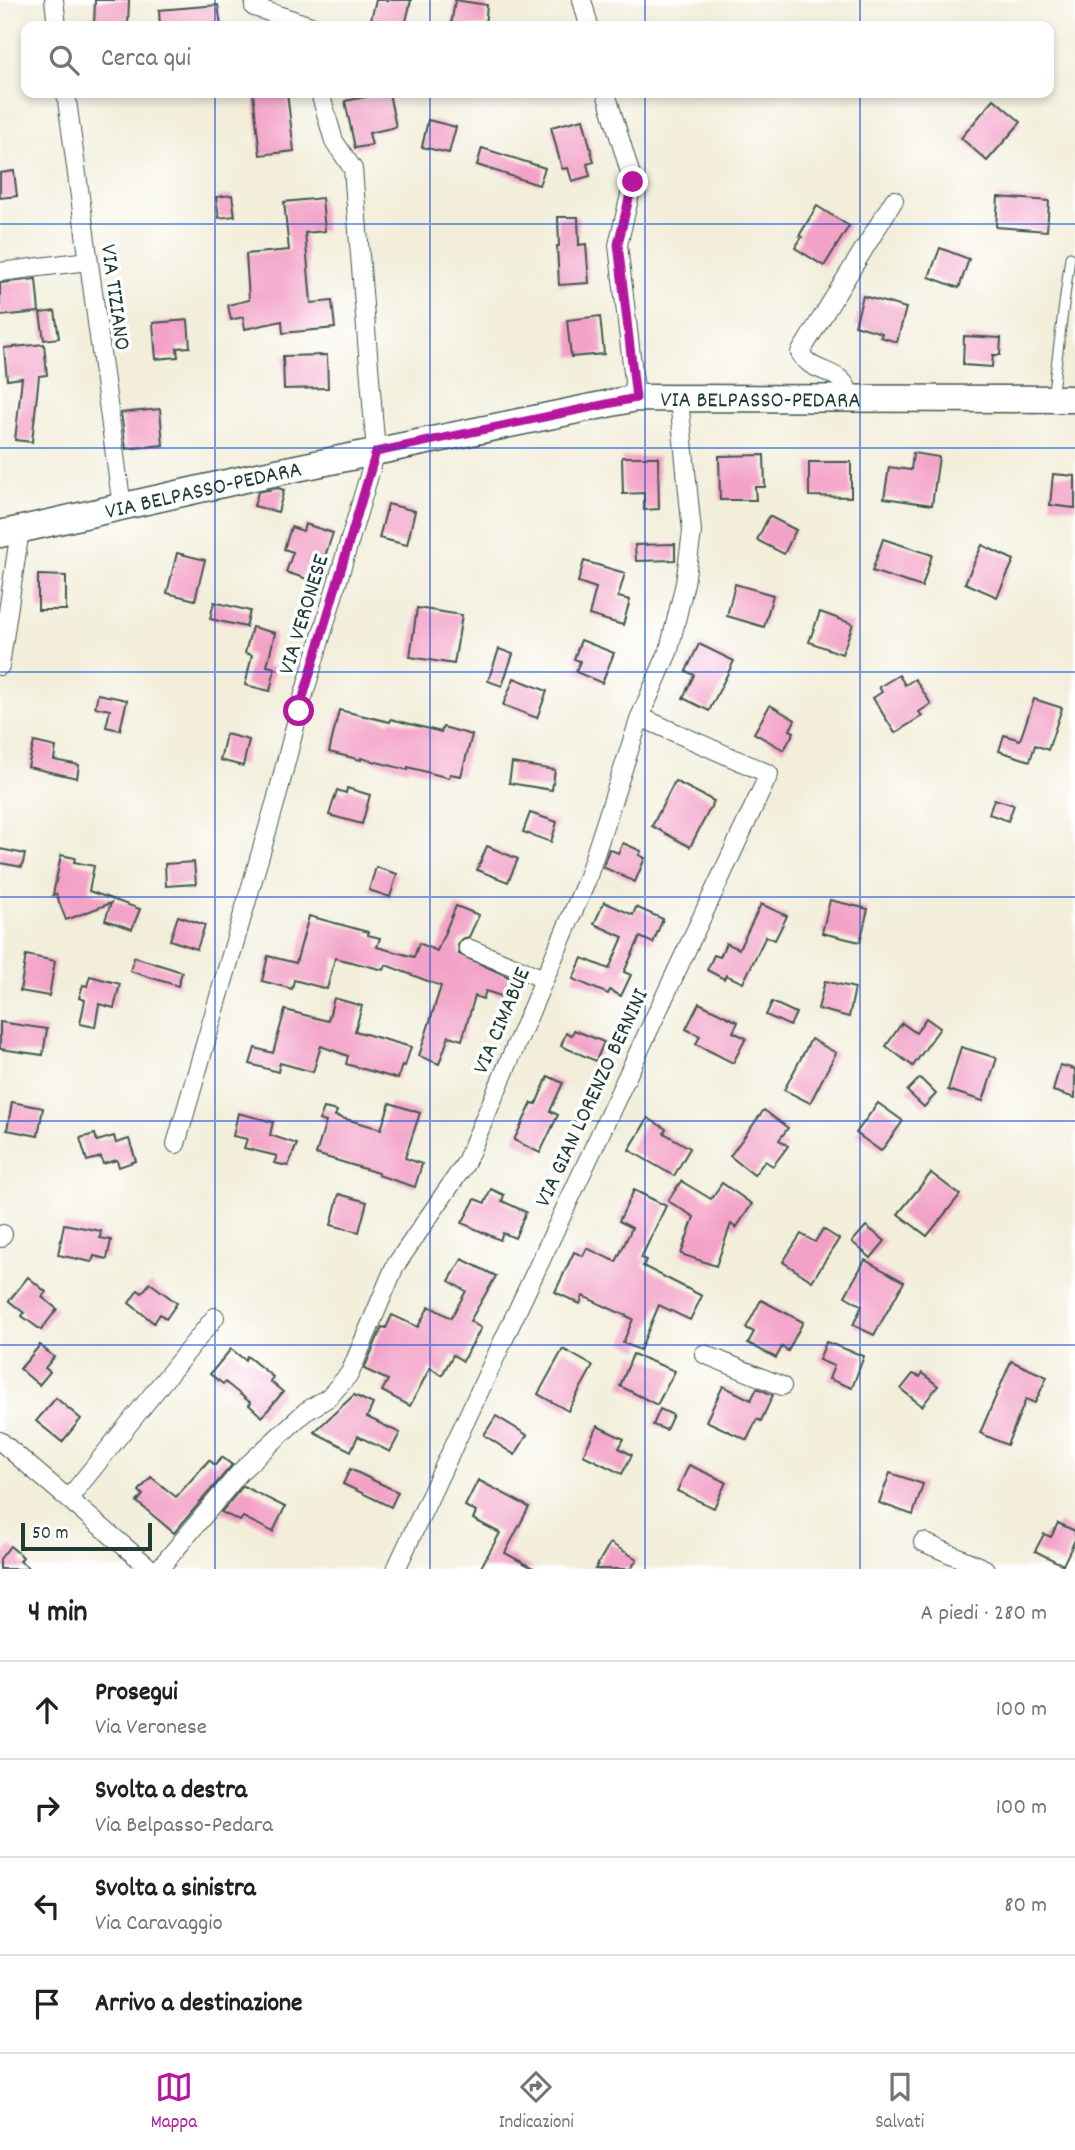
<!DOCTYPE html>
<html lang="it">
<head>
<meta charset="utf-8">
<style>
	:root { --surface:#fff; --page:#f2f2f2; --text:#202124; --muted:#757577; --line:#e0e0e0; --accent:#b5179e }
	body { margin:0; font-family:Dekko,sans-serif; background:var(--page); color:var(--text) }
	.scale { position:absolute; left:21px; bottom:18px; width:131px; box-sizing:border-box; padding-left:7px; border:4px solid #1f3d34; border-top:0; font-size:19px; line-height:24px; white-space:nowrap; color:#1f3d34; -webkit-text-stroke:5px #fff; paint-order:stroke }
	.stop { position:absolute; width:21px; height:21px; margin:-16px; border:5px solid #b5179e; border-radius:50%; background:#fff }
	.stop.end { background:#b5179e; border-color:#fff; box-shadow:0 2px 7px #0008 }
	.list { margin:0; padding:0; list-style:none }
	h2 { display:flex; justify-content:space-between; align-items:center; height:91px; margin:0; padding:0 28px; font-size:30px }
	h2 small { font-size:23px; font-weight:400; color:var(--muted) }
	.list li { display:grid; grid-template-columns:46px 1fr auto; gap:21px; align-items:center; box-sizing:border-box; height:98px; padding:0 28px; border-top:2px solid var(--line) }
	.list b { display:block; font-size:26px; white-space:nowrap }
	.list p { margin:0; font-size:23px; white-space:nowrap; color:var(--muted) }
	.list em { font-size:23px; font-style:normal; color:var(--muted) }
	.icon { flex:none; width:38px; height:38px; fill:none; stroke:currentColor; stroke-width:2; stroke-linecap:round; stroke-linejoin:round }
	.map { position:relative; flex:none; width:1075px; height:1569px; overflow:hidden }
	.search { position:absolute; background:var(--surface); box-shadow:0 4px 10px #0003; left:21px; right:21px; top:21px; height:77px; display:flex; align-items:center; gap:18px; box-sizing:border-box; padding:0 24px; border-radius:14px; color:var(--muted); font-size:26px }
	.sheet { height:483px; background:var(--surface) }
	nav { display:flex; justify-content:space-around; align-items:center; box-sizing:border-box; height:98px; border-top:2px solid var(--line); background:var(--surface); font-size:19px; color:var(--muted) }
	nav a { display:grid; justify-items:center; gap:4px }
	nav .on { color:var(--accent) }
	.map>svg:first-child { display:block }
	.building { fill:#f3a2c7 }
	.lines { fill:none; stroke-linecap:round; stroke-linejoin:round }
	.lane-casing { stroke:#3f584d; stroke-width:11 }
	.street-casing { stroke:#3f584d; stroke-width:20 }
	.secondary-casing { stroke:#3f584d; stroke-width:29 }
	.lane { stroke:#fff; stroke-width:9 }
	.street { stroke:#fff; stroke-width:18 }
	.secondary { stroke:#fff; stroke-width:26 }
	.route { stroke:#b5179e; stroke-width:9 }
	.grid { fill:none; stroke:#1d4ed8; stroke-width:2; stroke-opacity:0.55 }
	.labels { text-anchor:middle; stroke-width:7; stroke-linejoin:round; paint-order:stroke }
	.street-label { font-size:23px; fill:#1f3d34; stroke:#fff }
</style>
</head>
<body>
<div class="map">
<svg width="1075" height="1569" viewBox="0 0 1075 1569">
	<rect width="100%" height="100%" fill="#fff"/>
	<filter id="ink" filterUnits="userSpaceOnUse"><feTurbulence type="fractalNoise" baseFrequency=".0143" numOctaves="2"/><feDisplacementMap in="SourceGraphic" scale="14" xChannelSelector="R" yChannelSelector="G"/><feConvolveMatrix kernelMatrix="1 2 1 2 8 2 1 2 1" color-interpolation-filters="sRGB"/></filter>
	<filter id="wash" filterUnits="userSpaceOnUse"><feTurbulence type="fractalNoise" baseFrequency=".00686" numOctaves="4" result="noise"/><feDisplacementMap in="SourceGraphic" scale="28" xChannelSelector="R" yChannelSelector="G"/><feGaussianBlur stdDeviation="1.57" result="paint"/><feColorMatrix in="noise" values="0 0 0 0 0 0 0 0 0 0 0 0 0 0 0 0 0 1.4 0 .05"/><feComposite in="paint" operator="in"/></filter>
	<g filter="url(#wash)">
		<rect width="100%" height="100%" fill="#f2eeda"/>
		<g id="blocks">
			<g class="building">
				<path d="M95,0H129L128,26H94Z"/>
				<path d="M376,0H411L405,26L371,19Z"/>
				<path d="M455,0L487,5L485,26H451Z"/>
				<path d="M218,5L221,26H160L159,10Z"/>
				<path d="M253,93H287L294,151L260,155Z"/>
				<path d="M384,93H389L396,127L369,133L372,145L355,148L345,101Z"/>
				<path d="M994,99L1021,122L987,161L961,138Z"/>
				<path d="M583,119L594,162L587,164L590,176L572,181L568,168L562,169L551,127Z"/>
				<path d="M428,120L456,127L449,153L422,147Z"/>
				<path d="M482,148L545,168L539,185L477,165Z"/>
				<path d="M14,171L17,196L0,198V173Z"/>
				<path d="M232,195L235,216L219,218L216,197Z"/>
				<path d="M998,197L1049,201L1047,231L996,227Z"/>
				<path d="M322,198L325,231L305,233L311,303L332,301L335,328L283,333L282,321L245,329L243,317L231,320L228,305L249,300L246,254L289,250L284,202Z"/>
				<path d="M817,206L849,226L824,266L795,248L802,237L799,236Z"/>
				<path d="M558,217H578L579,245L586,244L589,283L559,285L557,246H559Z"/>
				<path d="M940,248L969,259L959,288L929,277Z"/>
				<path d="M36,279L39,312L0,316V283Z"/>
				<path d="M863,296L906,308L897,342L880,337L882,333L855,325Z"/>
				<path d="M55,311L59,338L44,340L40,313Z"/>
				<path d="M600,316L604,354L571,357L567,320Z"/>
				<path d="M188,320L190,347L177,348L178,357L156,359L153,323Z"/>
				<path d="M964,336L1001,338L1000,355H993L992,367L963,365Z"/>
				<path d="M44,344L47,375L39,376L32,442L15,440L22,378L7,380L4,348Z"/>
				<path d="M327,355L328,388L284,389L283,356Z"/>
				<path d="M160,409L163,445L126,449L121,413Z"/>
				<path d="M913,453L939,457L932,505L884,498L889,467L911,470Z"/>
				<path d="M764,455L765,487H755L756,500H720L719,456Z"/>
				<path d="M622,457H658L659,509L644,510V493L623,494Z"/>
				<path d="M809,462H851V497L809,496Z"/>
				<path d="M1053,474L1075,476V508L1050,505Z"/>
				<path d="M278,488L284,490L278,512L254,506L258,492Z"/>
				<path d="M388,504L415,511L407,545L379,538Z"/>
				<path d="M769,516L796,530L784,554L757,540Z"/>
				<path d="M305,524L333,533L316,582L286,572L293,552L284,549L291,527L303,531Z"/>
				<path d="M883,539L932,555L922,587L872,571Z"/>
				<path d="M675,544V560L636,561L635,545Z"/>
				<path d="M982,545L1014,560L997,597L965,583Z"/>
				<path d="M177,553L205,560L195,600L167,593Z"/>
				<path d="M584,561L625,573L618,597L630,600L623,625L589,615L596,588L578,582Z"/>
				<path d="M38,575L66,576V610H38Z"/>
				<path d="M735,584L773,595L764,627L727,616Z"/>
				<path d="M214,602L250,611L246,627L210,619Z"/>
				<path d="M417,608L462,615L454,664L410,657Z"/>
				<path d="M820,612L853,624L842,654L809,642Z"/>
				<path d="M252,627L275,633L267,666L275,668L270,691L245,685L252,655L245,653Z"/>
				<path d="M581,640L614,653L602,683L576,672L580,661L574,659Z"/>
				<path d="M699,644L734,661L709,711L683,698L694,675L686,671Z"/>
				<path d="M499,649L513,654L502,686L488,681Z"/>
				<path d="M899,675L905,685L915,679L931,704L919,712L922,716L895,733L873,698L882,692L879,687Z"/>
				<path d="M514,678L547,691L537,718L503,705Z"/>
				<path d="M98,694L127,700L120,730L106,727L110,710L95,707Z"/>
				<path d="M1034,699L1062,708L1048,750L1035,745L1030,761L999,751L1004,735L1020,740Z"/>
				<path d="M770,705L795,720L790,730L794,732L784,750L754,733Z"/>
				<path d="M339,710L390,722L391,719L441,732L443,727L472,735L461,776L450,774L449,778L408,767V770L361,758V760L329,752Z"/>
				<path d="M226,734L249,740L243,766L220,760Z"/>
				<path d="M34,742L56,747L54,760L79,765L77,778L28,767Z"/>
				<path d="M512,763L555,770L552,790L509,783Z"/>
				<path d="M675,781L714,801L690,847L652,826Z"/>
				<path d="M347,788L370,795L362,824L329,815L337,790L346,793Z"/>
				<path d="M994,799L1014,805L1008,821L989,814Z"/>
				<path d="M530,813L557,822L551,842L523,832Z"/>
				<path d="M623,843L641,851L639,855L645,858L635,882L603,867L609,849L618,853Z"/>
				<path d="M487,846L518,859L508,882L477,870Z"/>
				<path d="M0,849L25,854L22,867L0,863Z"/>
				<path d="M61,855L75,858L74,862L94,866L89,891L140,909L132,929L105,920L111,903L66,920L56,894L53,895Z"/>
				<path d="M194,862L196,884L166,886L165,864Z"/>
				<path d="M376,867L397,874L390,897L369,890Z"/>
				<path d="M830,900L868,909L860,942L822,933Z"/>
				<path d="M604,902L633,915L636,907L663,919L653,943L640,937L624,972L631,975L621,996L610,990L608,994L573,979L582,958L609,969L623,937L594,924Z"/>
				<path d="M761,904L787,916L775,940L766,936L743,983L726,975L724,979L707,970L714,955L720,957L726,943L739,949Z"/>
				<path d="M456,906L479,915L469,937L462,939L458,943L459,954L511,978L504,997L486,991L483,999L475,996L462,1040L449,1036L439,1064L419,1056L441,986L386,965L384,970L335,958L327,989L294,980L292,989L262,981L268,956L296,963L309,916L368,932V935L380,938L377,947L414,957L419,943L437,951Z"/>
				<path d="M178,916L205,925L197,949L170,940Z"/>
				<path d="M26,955L55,961L49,996L20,991Z"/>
				<path d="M134,957L182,972L178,986L130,971Z"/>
				<path d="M90,976L120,984L114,1008L99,1004L95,1027L80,1024L85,1000L79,998L83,985L87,986Z"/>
				<path d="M825,981L855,988L849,1017L818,1009Z"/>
				<path d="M334,998L362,1006L355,1031L411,1047L405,1066L402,1065L398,1079L346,1064L348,1056L321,1046L313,1072L280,1063L278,1072L250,1064L255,1048L273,1053L285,1010L328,1021Z"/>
				<path d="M772,1002L796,1013L790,1026L766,1015Z"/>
				<path d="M699,1003L738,1022L733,1032L746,1038L733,1063L696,1044L700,1036L686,1029Z"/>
				<path d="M926,1018L940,1028L913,1066L886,1046L902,1023L916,1033Z"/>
				<path d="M0,1022L47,1029L43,1055L0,1049Z"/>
				<path d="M574,1030L604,1042L596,1061L561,1046L566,1033L572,1035Z"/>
				<path d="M811,1039L836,1053L810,1103L784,1090Z"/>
				<path d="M961,1047L997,1058L983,1101L948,1090Z"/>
				<path d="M1060,1065L1075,1069V1098L1053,1091Z"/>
				<path d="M548,1076L563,1083L550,1111L558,1115L540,1153L514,1140L532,1103L536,1104Z"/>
				<path d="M920,1078L936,1094L924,1107L907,1091Z"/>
				<path d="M12,1102L43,1108L38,1136L7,1130Z"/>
				<path d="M390,1103L420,1113L405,1158L422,1164L415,1187L378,1175V1173L316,1154L326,1122L319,1120L324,1108L337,1111L335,1116L381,1129Z"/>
				<path d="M878,1103L903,1121L881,1151L856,1133Z"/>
				<path d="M764,1110L788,1128L779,1140L788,1146L773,1166L765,1161L754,1175L730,1156Z"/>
				<path d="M238,1113L273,1122L270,1135L297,1144L288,1166L274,1163L277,1156L244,1148L247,1139L233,1136Z"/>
				<path d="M648,1118L666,1129L664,1133L690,1148L674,1176L629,1150Z"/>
				<path d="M95,1134L97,1141L114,1136L116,1143L129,1139L136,1161L119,1167L117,1160L103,1164L101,1157L87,1161L80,1138Z"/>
				<path d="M931,1173L960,1195L927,1236L898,1214Z"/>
				<path d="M681,1181L711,1199L722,1183L752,1204L736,1228L731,1224L716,1266L681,1254L694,1217L668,1201Z"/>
				<path d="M491,1189L504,1195L502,1201L526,1212L515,1238L503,1233L500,1240L462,1223L475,1199L485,1203Z"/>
				<path d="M634,1190L666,1206L641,1258L646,1260L643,1266L702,1296L690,1320L659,1305L640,1350L623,1343L633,1319L583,1296L580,1304L555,1292L574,1252L583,1256L587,1248L616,1262L632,1228L619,1221Z"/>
				<path d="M339,1194L367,1202L359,1232L331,1225Z"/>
				<path d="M64,1224L101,1231L100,1238L111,1240L107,1259L94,1256L92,1262L58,1255Z"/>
				<path d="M866,1226L885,1241L871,1258L852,1242Z"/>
				<path d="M823,1229L839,1239L812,1281L783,1262L801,1234L815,1242Z"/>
				<path d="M462,1259L496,1276L470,1321L481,1328L463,1361L453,1355L442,1375L430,1368L410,1406L382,1391L388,1380L364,1369L382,1327L386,1328L392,1315L418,1327L429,1306L451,1318L466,1291L449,1281Z"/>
				<path d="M865,1260L904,1282L874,1335L853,1325L862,1306L845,1296Z"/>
				<path d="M28,1277L46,1292L42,1297L57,1309L41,1330L22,1316L24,1313L9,1301Z"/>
				<path d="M150,1283L177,1303L166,1319L160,1314L154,1323L129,1303L138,1290L142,1293Z"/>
				<path d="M761,1300L803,1322L788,1351L782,1347L776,1358L748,1343L754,1332L746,1328Z"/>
				<path d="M826,1342L864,1356L852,1388L829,1379L834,1366L819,1360Z"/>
				<path d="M40,1345L54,1357L45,1368L50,1372L39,1385L20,1369Z"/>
				<path d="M231,1349L245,1360L247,1356L273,1377L270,1381L283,1392L262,1417L249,1405L251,1403L225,1382L223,1384L210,1374Z"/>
				<path d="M563,1349L593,1366L568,1411L538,1394Z"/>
				<path d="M633,1354L675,1371L657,1405L620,1386Z"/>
				<path d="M1011,1361L1047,1377L1035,1403L1026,1399L1007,1445L980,1433Z"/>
				<path d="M922,1373L938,1386L922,1406L901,1389L913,1374L920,1377Z"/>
				<path d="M723,1386L751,1400L757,1388L773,1395L761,1421L757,1419L747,1440L706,1421Z"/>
				<path d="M354,1395L373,1404L367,1417L400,1433L390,1452L358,1436L351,1451L314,1432Z"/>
				<path d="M56,1398L81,1419L62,1442L36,1421Z"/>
				<path d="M660,1409L673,1415L666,1430L653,1425Z"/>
				<path d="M496,1416L527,1435L515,1455L484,1435Z"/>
				<path d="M597,1426L624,1439L619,1448L632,1455L622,1474L583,1455Z"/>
				<path d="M222,1457L232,1465L174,1533L137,1502L143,1495L139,1491L151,1477L176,1497L209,1460L215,1465Z"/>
				<path d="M689,1465L726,1482L714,1508L677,1491Z"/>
				<path d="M350,1469L398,1492L391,1507L343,1484Z"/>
				<path d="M890,1473L923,1484L913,1515L879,1503Z"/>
				<path d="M478,1480L529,1507L505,1553L535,1569H480L500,1533L473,1519L476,1512L465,1506Z"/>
				<path d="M243,1486L285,1507L273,1532L243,1517L240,1521L221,1512Z"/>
				<path d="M1058,1523L1075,1531V1540L1063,1565L1035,1551L1044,1534L1051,1537Z"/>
				<path d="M610,1543L637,1559L631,1569H595Z"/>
				<path d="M10,1546L23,1557L20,1561L30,1569H0V1559Z"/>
			</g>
		</g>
	</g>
	<g filter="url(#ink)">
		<use href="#blocks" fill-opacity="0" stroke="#3f584d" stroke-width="2"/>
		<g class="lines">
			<g class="lane-casing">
				<path id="lane" d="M1052,398L1070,257"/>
			</g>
			<g class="street-casing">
				<g id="street">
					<path d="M54,0L57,26"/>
					<path d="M582,0L589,26"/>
					<path d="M254,7L311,26"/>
					<path d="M66,93L122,507"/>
					<path d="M606,93L633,182L618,245L636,398"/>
					<path d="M0,272L88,261"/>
					<path d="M850,399C846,366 814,377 800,353L894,200"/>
					<path d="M0,666L20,530"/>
					<path d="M468,948L544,979"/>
					<path d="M176,1144L277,797L299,711L376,452L353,169L334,141L320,93"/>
					<path d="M0,1238L3,1234"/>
					<path d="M704,1354L782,1386"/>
					<path d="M0,1441L151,1569"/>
					<path d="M69,1498L215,1317"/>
					<path d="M923,1542L985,1569"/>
					<path d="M159,1569L241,1471L305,1412L329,1397L350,1373L395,1266L465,1164L586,882L640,717L669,650L685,583L692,532L679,400"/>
					<path d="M396,1569L769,774L640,717"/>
				</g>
			</g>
			<g class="secondary-casing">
				<g id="secondary">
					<path id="s1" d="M0,534L258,476L636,398L1075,399"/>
				</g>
			</g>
			<use href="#lane" class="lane"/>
			<use href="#street" class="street"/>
			<use href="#secondary" class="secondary"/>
		</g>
	</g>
	<g class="lines" filter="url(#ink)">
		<path class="route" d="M299,711L376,452L636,398L618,244L633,182"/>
	</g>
	<path class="grid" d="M215,0V26M430,0V26M645,0V26M860,0V26M215,93V1569M430,93V1569M645,93V1569M860,93V1569M0,224H1075M0,448H1075M0,672H1075M0,897H1075M0,1121H1075M0,1345H1075"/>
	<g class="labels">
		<g class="street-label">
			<text transform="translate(117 297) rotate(82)" y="8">VIA TIZIANO</text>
			<text dy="8" stroke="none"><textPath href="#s1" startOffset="775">VIA BELPASSO-PEDARA</textPath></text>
			<text dy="8" stroke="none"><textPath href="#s1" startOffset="208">VIA BELPASSO-PEDARA</textPath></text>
			<text transform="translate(302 614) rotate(-73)" y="8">VIA VERONESE</text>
			<text transform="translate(500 1020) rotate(-67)" y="8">VIA CIMABUE</text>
			<text transform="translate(590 1097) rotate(-65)" y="8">VIA GIAN LORENZO BERNINI</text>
		</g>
	</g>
</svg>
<div class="scale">50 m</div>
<div class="stop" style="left:299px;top:711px"></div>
<div class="stop end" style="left:633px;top:182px"></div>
<div class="search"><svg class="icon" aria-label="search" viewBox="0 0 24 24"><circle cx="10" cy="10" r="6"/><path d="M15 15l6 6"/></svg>Cerca qui</div>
</div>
<section class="sheet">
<h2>4 min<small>A piedi · 280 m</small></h2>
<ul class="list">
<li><svg class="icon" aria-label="ahead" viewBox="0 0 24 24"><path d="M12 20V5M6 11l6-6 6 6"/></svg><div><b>Prosegui</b><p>Via Veronese</p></div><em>100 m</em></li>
<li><svg class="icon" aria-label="right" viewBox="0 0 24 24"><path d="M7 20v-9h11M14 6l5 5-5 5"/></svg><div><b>Svolta a destra</b><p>Via Belpasso-Pedara</p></div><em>100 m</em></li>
<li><svg class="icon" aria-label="left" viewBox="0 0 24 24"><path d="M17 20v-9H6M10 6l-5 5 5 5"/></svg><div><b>Svolta a sinistra</b><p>Via Caravaggio</p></div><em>80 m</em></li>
<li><svg class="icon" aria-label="arrive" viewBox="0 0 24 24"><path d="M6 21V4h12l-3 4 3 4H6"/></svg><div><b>Arrivo a destinazione</b></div></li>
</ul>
</section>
<nav>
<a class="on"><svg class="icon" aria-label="map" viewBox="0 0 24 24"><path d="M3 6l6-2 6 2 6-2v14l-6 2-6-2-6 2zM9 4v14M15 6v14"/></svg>Mappa</a>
<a><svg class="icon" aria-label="directions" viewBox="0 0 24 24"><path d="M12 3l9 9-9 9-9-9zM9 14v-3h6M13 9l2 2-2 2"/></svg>Indicazioni</a>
<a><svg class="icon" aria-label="saved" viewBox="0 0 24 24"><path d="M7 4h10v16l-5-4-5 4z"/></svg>Salvati</a>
</nav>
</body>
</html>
